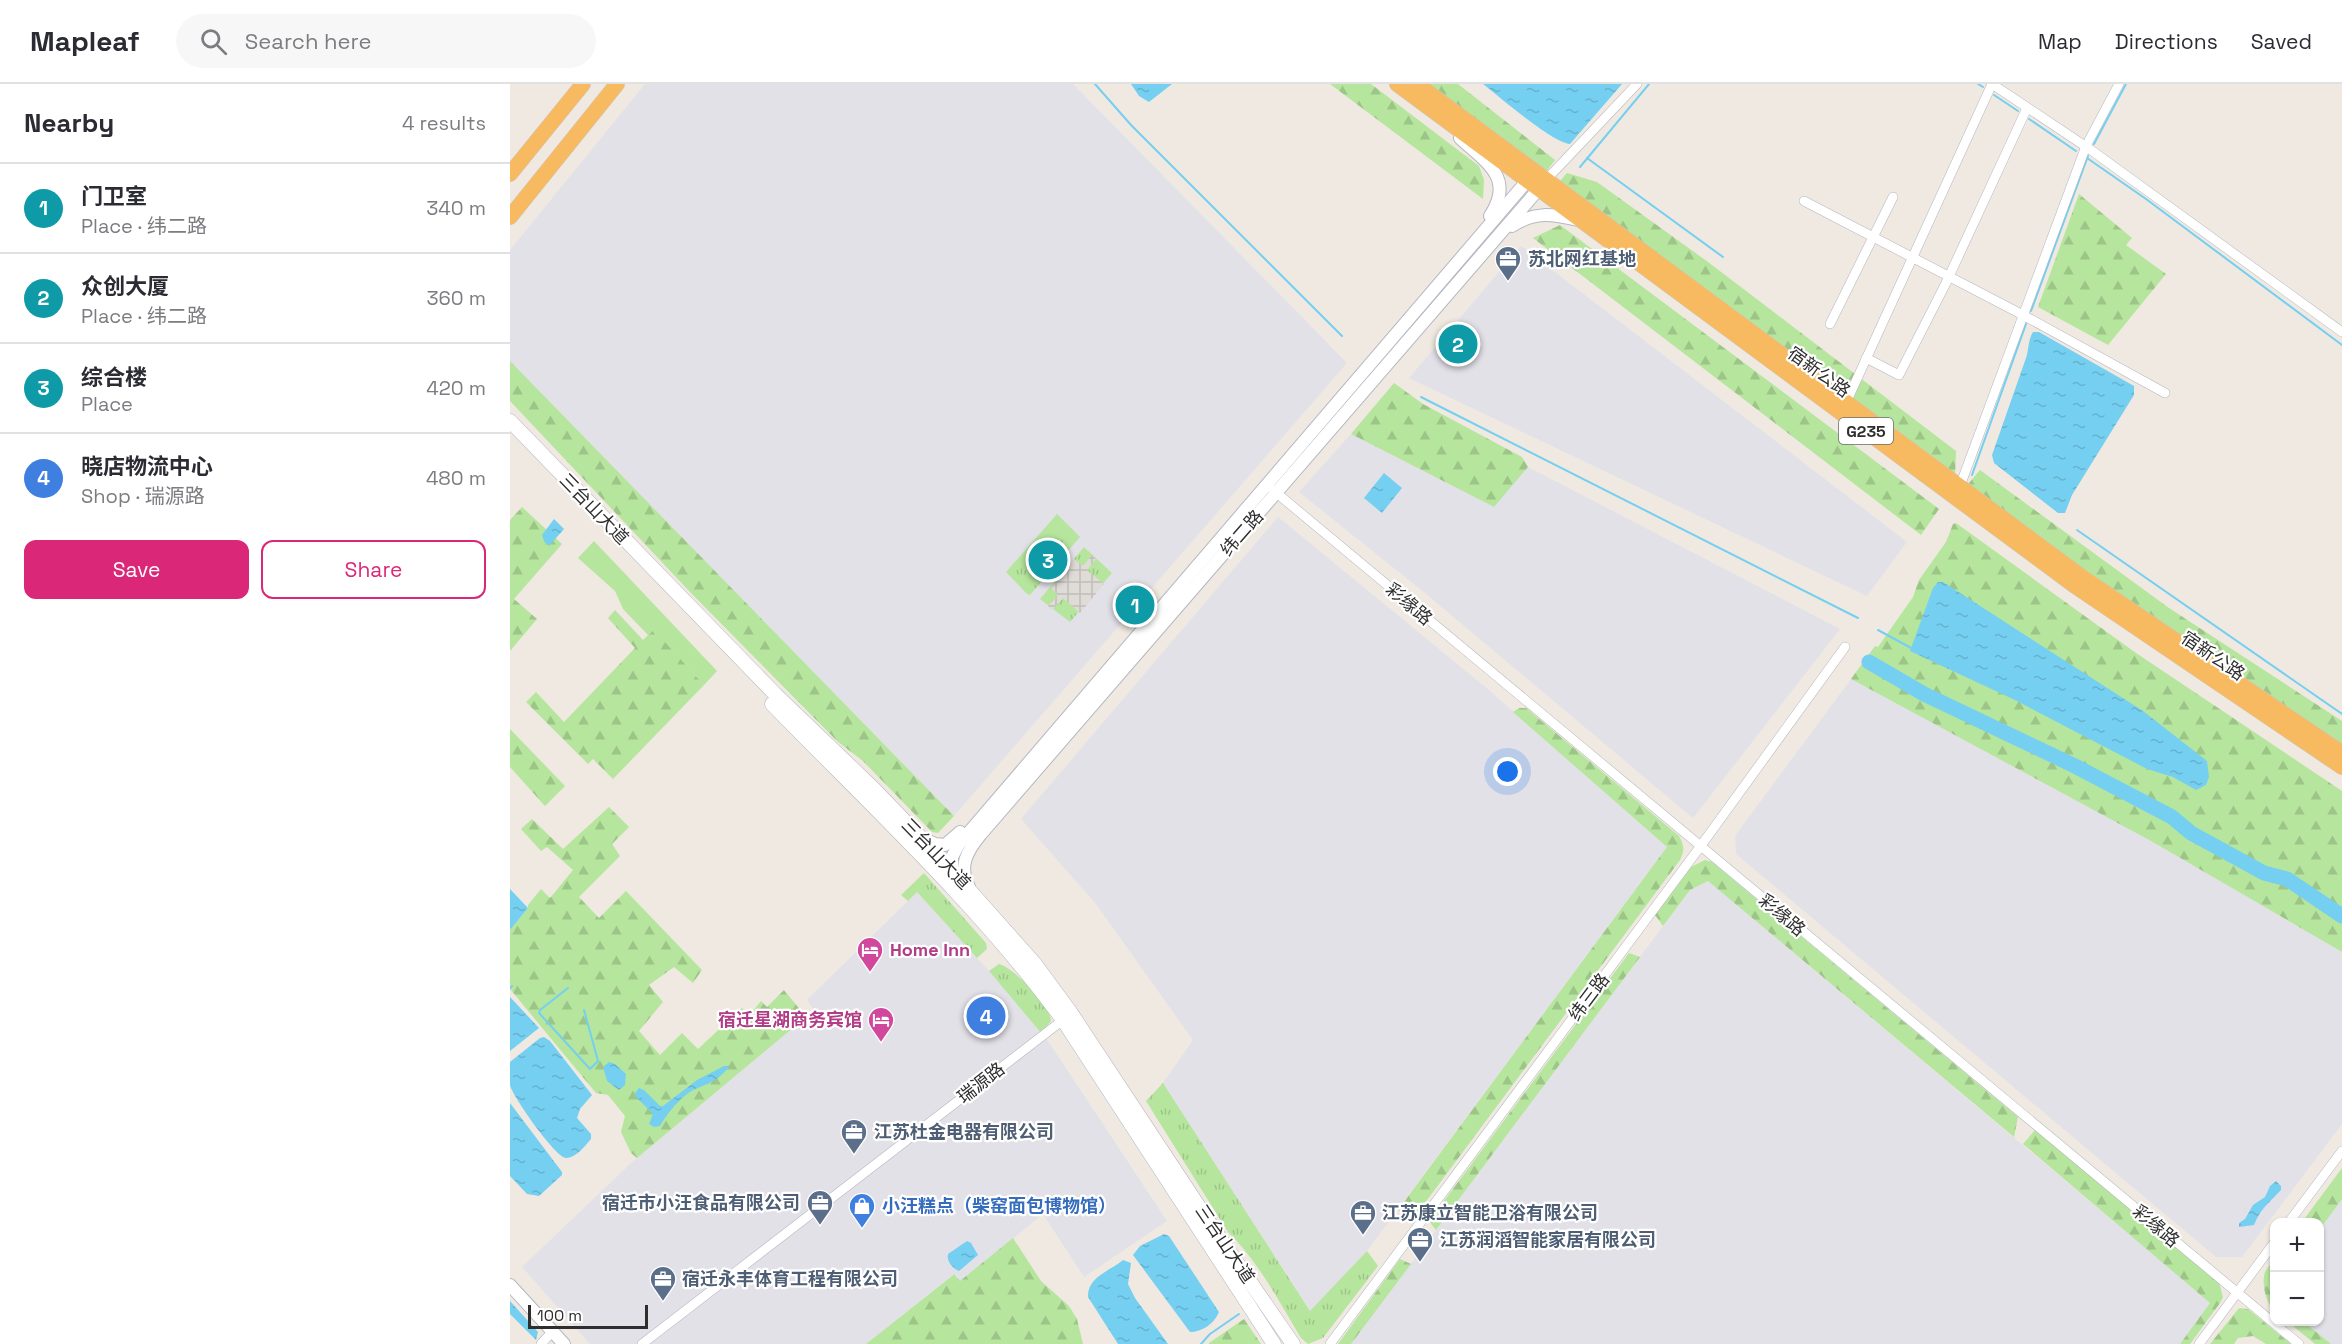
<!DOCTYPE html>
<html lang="en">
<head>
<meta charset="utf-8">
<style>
	:root { --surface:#fff; --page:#f7f7f7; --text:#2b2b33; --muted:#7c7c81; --line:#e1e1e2; --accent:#db2777 }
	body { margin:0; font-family:"Space Grotesk","Noto Sans SC",sans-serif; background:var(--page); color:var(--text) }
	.controls { position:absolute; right:18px; bottom:18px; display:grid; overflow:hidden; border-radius:12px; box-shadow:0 2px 4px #0004 }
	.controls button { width:54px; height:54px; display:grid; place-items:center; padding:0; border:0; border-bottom:2px solid var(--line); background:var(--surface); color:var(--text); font:30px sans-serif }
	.scale { position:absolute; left:18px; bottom:15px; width:120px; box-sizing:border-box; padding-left:6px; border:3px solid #2e2e2e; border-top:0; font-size:16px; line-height:21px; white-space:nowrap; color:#2e2e2e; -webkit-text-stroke:4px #fff; paint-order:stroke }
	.you { position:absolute; left:998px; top:688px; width:21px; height:21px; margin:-15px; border:4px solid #fff; border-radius:50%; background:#1a73e8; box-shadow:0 0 0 9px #1a73e833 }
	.badge { display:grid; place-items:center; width:39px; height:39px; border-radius:50%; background:var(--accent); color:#fff; font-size:20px; font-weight:700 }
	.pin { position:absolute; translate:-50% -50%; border:3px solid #fff; box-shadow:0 2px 6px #0006 }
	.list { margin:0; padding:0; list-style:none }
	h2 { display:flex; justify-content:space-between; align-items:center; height:78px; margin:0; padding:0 24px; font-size:26px }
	h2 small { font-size:20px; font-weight:400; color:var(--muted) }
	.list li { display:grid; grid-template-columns:39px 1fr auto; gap:18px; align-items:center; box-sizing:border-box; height:90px; padding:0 24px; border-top:2px solid var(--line) }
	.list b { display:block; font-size:22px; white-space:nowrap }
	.list p { margin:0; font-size:20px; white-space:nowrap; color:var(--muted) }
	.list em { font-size:20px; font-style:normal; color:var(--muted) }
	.actions { display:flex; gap:12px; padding:18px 24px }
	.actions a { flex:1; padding:14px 0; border:2px solid var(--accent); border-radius:12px; text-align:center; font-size:21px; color:var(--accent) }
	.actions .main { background:var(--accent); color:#fff }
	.icon { flex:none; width:33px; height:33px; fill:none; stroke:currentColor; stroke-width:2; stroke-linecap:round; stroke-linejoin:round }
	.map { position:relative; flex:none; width:1832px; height:1260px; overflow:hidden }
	header { display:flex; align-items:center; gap:36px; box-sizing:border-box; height:84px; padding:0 30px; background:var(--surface); border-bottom:2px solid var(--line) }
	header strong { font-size:28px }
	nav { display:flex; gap:33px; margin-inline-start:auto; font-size:21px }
	.search { width:420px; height:54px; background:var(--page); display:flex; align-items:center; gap:15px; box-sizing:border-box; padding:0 21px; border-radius:33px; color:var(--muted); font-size:22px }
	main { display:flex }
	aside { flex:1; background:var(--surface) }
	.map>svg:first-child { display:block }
	.industrial { fill:#e3e1e8 }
	.grass { fill:url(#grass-tufts) }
	.forest { fill:url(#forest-firs) }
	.garden { fill:#b6e59e }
	.plaza { fill:url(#plaza-grid) }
	.water { fill:url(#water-ripples) }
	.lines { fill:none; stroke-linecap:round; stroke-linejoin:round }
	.stream { stroke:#75cff0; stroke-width:2 }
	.river { stroke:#75cff0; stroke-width:15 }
	.minor-casing { stroke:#b4b7c1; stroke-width:10 }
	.tertiary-casing { stroke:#b4b7c1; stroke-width:14 }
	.secondary-casing { stroke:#b4b7c1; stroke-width:15 }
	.trunk-casing { stroke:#c9c9c9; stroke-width:16 }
	.minor { stroke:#fff; stroke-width:9 }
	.tertiary { stroke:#fff; stroke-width:12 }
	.secondary { stroke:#fff; stroke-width:14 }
	.trunk { stroke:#f8ba60; stroke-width:15 }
	.labels { text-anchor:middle; stroke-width:4.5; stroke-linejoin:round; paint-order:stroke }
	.shield { fill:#fff; stroke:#6d6d6d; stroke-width:1.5 }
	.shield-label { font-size:16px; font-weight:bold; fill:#2e2e2e }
	.service-label { font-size:18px; font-weight:bold; fill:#4e5e75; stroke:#fff; text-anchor:start }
	.street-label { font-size:18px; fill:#2e2e2e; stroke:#fff }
	.hotel-label { font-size:18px; font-weight:bold; fill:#b23c85; stroke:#fff; text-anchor:start }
	.shop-label { font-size:18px; font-weight:bold; fill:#366cbe; stroke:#fff; text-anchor:start }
</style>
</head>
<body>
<header>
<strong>Mapleaf</strong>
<div class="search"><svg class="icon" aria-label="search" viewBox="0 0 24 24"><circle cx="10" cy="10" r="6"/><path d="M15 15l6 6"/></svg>Search here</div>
<nav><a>Map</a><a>Directions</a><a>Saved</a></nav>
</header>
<main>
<aside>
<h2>Nearby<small>4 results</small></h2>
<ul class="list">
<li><span class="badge" style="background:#0f9aa8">1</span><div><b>门卫室</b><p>Place · 纬二路</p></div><em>340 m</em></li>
<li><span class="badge" style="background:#0f9aa8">2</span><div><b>众创大厦</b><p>Place · 纬二路</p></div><em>360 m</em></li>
<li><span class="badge" style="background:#0f9aa8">3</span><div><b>综合楼</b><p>Place</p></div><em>420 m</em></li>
<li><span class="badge" style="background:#3f7fe0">4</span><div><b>晓店物流中心</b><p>Shop · 瑞源路</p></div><em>480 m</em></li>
</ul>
<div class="actions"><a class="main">Save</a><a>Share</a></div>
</aside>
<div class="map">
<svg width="1832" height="1260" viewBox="0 0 1832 1260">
	<defs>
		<pattern id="grass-tufts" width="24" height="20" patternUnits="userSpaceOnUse" patternTransform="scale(1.5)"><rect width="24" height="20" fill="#b6e59e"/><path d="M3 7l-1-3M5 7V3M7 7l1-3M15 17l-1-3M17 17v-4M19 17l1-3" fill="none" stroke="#9dc588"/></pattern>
		<pattern id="forest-firs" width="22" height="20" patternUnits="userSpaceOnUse" patternTransform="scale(1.5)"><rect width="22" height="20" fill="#b6e59e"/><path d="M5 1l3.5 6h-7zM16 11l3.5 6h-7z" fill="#9dc588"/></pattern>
		<pattern id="plaza-grid" width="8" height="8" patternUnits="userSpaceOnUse" patternTransform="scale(1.5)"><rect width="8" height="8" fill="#dfdcd8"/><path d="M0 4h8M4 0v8" fill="none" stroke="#c0bdba"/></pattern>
		<pattern id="water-ripples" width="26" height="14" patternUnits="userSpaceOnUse" patternTransform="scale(1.5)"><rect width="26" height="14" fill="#75cff0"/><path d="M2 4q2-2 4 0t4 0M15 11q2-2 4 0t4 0" fill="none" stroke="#66b2ce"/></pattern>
	</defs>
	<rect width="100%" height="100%" fill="#efe9e1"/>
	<g class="industrial">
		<path d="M135,0H563L837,279L444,732L0,277V166Z"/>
		<path d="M1011,162L1397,458L1357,512L899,294Z"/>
		<path d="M841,350L984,423L1018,383L1330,545L1183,734L915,509L789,408Z"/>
		<path d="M768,433L979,606L1157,763L857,1167L801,1228L653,999L683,956L586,820L511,735Z"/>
		<path d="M1341,595L1641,757L1832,868V1040L1732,1173H1706L1226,770L1225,752Z"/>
		<path d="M1198,797L1701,1219L1670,1260H841L1180,806Z"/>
		<path d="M407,808L479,887L540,960L657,1137L574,1193L533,1130L450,1198L444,1190L356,1260H80L12,1183L120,1080L304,926L297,916Z"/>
		<path d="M1832,1115V1260H1821L1794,1238H1810V1145Z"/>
	</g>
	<g class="grass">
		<path d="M547,430L570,453L520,511L517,510L496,488Z"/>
		<path d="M574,463L602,489L560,538L530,515Z"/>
		<path d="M414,789L476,859L477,865L467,874L407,808L398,817L391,811Z"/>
		<path d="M489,880C503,883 541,922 541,937L531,949L479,887Z"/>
		<path d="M653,999L800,1227L857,1167L868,1182L813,1254L798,1260L791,1254C769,1218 749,1178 718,1148L636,1017Z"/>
	</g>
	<g class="forest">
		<path d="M820,0H861L969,82L974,96L973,115Z"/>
		<path d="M919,0H948L1045,76L1036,88Z"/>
		<path d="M1057,89L1087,98L1198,178L1446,367L1445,392L1049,98Z"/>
		<path d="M1569,110L1622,154L1616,161L1656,190L1598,261L1528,223Z"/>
		<path d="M1050,141L1429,425L1411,451L1023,154Z"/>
		<path d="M0,277L444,732L428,749L422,748L353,677L327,657L181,509L0,317Z"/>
		<path d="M884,299L913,320L1012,373L1018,383L984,423L841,350Z"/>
		<path d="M1470,386L1659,524L1832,637V663L1574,488L1462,406L1459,399Z"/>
		<path d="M12,423L52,460L4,515L27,535L0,567V436Z"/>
		<path d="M1446,439L1626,569L1832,707V868L1641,757L1341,595L1365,562L1368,563L1403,513L1409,496L1436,458L1443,440Z"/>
		<path d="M105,526L133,556L144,545L194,601L103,695L83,675L78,680L16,618L26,608L54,638L125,564L98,534Z"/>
		<path d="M1009,624H1016L1169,752C1174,761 1175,766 1170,776L903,1135L888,1126L1157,763L1003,628Z"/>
		<path d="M0,645L55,702L35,722L0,683Z"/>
		<path d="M99,723L119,743L102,760L110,772L69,813L89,834L116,807L192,886L183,899L164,883L139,901L153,918L129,947L150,971L172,949L188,965L232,924L239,932L251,917L257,923L274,906L296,933L127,1074L121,1069L111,1048L115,1032L98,1011L86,1009L0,905V846L18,824V821L31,805L40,814L63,786L37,763L31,767L11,745L22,735L53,765Z"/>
		<path d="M1195,776L1202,778L1508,1033L1504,1053L1198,797L1180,806L1153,842L1145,831L1181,783Z"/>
		<path d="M1119,869L1130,873L926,1146L919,1137Z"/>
		<path d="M1525,1046L1709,1198L1713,1213L1710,1219L1680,1260H1670L1700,1219L1513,1060Z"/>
		<path d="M1832,1084V1115L1810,1145V1138H1792Z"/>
		<path d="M503,1154L531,1197L559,1222L567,1235L573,1260H356L442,1192L444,1190L450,1197Z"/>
		<path d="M890,1175L901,1180L841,1260H828Z"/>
		<path d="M1764,1175V1227C1756,1219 1751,1199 1755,1188C1757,1184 1762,1179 1764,1175Z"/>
		<path d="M1729,1224L1738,1225L1781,1260H1756L1743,1252L1728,1254L1724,1260H1700Z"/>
		<path d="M734,1235L751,1260H699V1259Z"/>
		<path d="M1778,1238H1794L1821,1260H1805Z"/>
	</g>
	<path class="garden" d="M84,457L207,587L194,601L144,546L138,551L113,525L105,507L68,474Z"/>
	<path class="plaza" d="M582,471L586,475L577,486L594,500L570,529L553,514L542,526L538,522L548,511L541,504L564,475L573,482Z"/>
	<g class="water">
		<path d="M621,0H662L639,18L629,12Z"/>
		<path d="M973,0H1112L1060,60C1041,58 990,13 973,0Z"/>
		<path d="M1523,248H1529L1624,302V311L1562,411L1555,429H1548L1484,379L1482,371L1516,274C1519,265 1518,256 1523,248Z"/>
		<path d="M874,389L892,404L872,429L854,414Z"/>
		<path d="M44,435L54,445L39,462L34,457L32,451Z"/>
		<path d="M1428,498H1433L1633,627L1697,677L1699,693L1696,701L1686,706L1663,693L1637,685L1505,616L1400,567L1423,504Z"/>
		<path d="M0,805L18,824L0,846Z"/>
		<path d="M0,913L29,944L0,967Z"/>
		<path d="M34,953L40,957L82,1011L70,1025L67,1034L81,1050V1055C75,1062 66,1074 56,1074C46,1074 2,1012 0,1001C0,994 0,985 0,978L30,954Z"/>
		<path d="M99,978L105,980L116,990L115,1001L109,1006L97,997L93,983Z"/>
		<path d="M214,982H220C212,992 202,999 190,1003C173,1009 159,1027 150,1042L144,1043L139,1040L143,1030L126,1013L125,1009L129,1004L134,1006L150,1022H153L187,996Z"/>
		<path d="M0,1019L52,1088V1091L29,1112L17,1110L0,1092Z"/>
		<path d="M1766,1097L1771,1102V1106C1760,1118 1750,1125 1744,1141L1729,1143V1139L1735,1135L1743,1121L1755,1113L1760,1102Z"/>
		<path d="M654,1150L659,1152L709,1228C704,1240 692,1248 680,1248L623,1171L630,1162Z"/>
		<path d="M457,1157L461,1159L468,1171L449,1187C443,1185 436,1177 438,1170Z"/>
		<path d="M613,1176L621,1179L618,1200L625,1214L658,1260H608L578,1213C577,1193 600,1187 613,1176Z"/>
		<path d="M0,1217L28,1248L26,1256L0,1230Z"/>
	</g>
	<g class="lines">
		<g class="stream">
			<path d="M585,0L621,41L832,252"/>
			<path d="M1468,0L1473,3"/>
			<path d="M1484,11L1508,27"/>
			<path d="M1519,35L1566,67"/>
			<path d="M1584,60L1616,0"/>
			<path d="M1077,74L1213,173"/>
			<path d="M1577,74L1636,115L1832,261"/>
			<path d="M1070,83L1139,0"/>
			<path d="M1521,227L1578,72"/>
			<path d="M911,313L1348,534"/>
			<path d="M1462,391L1516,240"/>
			<path d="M1567,446L1832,630"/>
			<path d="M1368,546L1403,565"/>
			<path d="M0,904L2,902"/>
			<path d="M58,904L30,926L29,929L80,985L88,977L74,926"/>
			<path d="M691,1260L700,1250L729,1230"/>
		</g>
		<path class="river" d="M1359,578L1414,610L1565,682L1662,733L1681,749L1754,789L1777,795L1832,832"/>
		<g class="minor-casing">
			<g id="minor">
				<path d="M1482,0L1581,66L1832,248"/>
				<path d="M1036,96L1127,0"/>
				<path d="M1294,117L1513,231L1655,309"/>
				<path d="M1320,240L1383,113"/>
				<path d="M1356,274L1389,291L1436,199L1517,24"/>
				<path d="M1335,321L1482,0"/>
				<path d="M1450,402L1576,62L1609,0"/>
				<path d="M763,406L1789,1260"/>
				<path d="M1779,1138L1832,1067"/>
				<path d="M31,1260L42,1248"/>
				<path d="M132,1260L553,936"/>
				<path d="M820,1260L1190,763L1335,563"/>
				<path d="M1689,1260L1764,1159"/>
			</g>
		</g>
		<g class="tertiary-casing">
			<g id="tertiary">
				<path d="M950,54C977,79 1005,94 980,132"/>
				<path d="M1002,142C1025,127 1042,130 1068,136"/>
				<path d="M414,755L425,760L435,761L450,748"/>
				<path d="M442,792V773L449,760L1017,97"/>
				<path d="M459,803C448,782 457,767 471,750L1033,100"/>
				<path d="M0,1201L54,1260"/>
			</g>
		</g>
		<g class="secondary-casing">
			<g id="secondary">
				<path d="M0,337L265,610L364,705L437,781L525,880L561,929L703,1144L783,1260"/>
				<path d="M262,620C362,723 468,820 553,936L764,1260"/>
			</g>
		</g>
		<g class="trunk-casing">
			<g id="trunk">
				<path d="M887,0L1565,502L1832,683"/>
				<path d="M907,0L1572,493L1832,669"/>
				<path d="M0,90L73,0"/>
				<path d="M0,133L107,0"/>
			</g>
		</g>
		<use href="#minor" class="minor"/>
		<use href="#tertiary" class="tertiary"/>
		<use href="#secondary" class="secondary"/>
		<use href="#trunk" class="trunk"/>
	</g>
	<defs>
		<g id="office-pin" transform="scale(1.35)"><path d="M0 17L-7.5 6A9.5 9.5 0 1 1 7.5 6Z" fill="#5c6f8a" stroke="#fff"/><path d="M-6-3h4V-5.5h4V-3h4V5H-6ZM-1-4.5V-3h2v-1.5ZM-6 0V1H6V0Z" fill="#fff"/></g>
		<g id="hotel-pin" transform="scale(1.35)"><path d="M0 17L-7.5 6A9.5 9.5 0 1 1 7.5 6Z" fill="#d1479c" stroke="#fff"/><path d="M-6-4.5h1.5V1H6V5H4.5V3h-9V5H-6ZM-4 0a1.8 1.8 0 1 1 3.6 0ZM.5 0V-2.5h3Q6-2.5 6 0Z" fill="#fff"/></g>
		<g id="shop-pin" transform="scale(1.35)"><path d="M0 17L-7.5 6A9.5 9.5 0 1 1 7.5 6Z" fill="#3f7fe0" stroke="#fff"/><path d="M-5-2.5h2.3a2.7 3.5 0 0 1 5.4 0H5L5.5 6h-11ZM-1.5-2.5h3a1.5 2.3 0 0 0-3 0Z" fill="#fff"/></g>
	</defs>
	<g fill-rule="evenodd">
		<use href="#office-pin" x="998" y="175"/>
		<use href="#hotel-pin" x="360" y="866"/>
		<use href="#hotel-pin" x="371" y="936"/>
		<use href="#office-pin" x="344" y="1048"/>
		<use href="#office-pin" x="310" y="1119"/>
		<use href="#shop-pin" x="352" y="1122"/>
		<use href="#office-pin" x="853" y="1129"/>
		<use href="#office-pin" x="910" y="1156"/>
		<use href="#office-pin" x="153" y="1195"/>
	</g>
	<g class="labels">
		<rect class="shield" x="1329" y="334" width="54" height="26" rx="4.5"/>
		<g class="shield-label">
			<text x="1356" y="353">G235</text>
		</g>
		<g class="service-label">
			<text x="1018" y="181">苏北网红基地</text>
			<text x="364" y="1054">江苏杜金电器有限公司</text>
			<text x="290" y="1125" text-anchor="end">宿迁市小汪食品有限公司</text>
			<text x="872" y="1135">江苏康立智能卫浴有限公司</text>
			<text x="930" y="1162">江苏润滔智能家居有限公司</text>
			<text x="172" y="1201">宿迁永丰体育工程有限公司</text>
		</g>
		<g class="street-label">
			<text transform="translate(1309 288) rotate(36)" y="6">宿新公路</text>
			<text transform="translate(84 425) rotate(46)" y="6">三台山大道</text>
			<text transform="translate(732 449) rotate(-49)" y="6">纬二路</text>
			<text transform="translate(899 520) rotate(40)" y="6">彩缘路</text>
			<text transform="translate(1703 572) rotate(34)" y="6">宿新公路</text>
			<text transform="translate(426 770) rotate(46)" y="6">三台山大道</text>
			<text transform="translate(1272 831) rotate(40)" y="6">彩缘路</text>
			<text transform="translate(1079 913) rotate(-53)" y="6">纬三路</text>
			<text transform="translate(471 999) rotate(-38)" y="6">瑞源路</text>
			<text transform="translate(1646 1142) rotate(40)" y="6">彩缘路</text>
			<text transform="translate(715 1160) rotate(56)" y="6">三台山大道</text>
		</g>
		<g class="hotel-label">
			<text x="380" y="872">Home Inn</text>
			<text x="352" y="942" text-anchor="end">宿迁星湖商务宾馆</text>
		</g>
		<g class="shop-label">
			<text x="372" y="1128">小汪糕点（柴窑面包博物馆）</text>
		</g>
	</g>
</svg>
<div class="controls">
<button>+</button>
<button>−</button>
</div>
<div class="scale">100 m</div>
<div class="you"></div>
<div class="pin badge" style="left:625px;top:521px;background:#0f9aa8">1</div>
<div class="pin badge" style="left:948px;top:260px;background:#0f9aa8">2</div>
<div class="pin badge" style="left:538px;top:476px;background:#0f9aa8">3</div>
<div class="pin badge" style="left:476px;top:932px;background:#3f7fe0">4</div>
</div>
</main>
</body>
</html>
